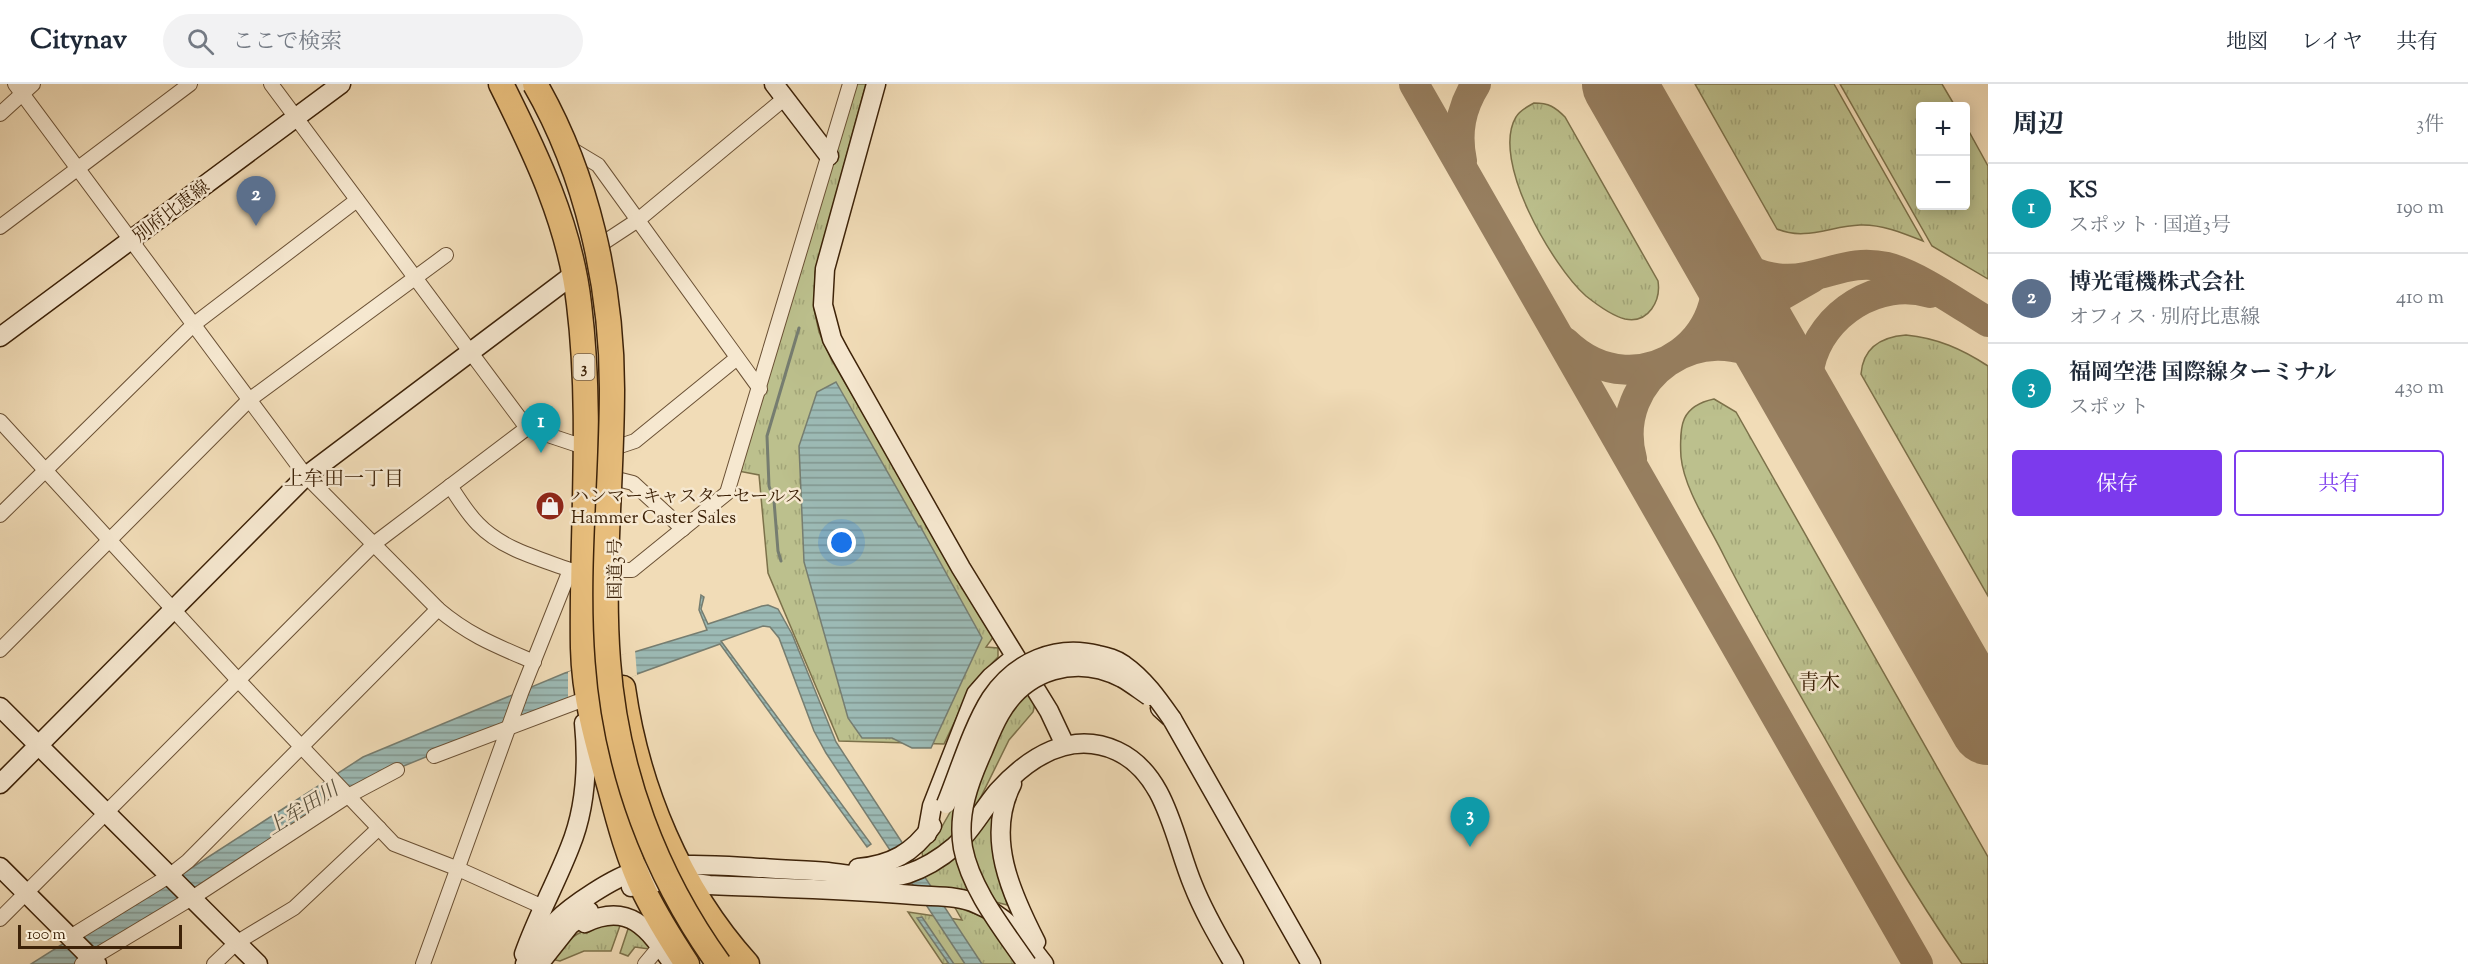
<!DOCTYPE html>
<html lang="ja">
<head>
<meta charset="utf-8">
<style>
	:root { --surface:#fff; --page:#f2f2f3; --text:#1f2937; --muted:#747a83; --line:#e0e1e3; --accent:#7c3aed }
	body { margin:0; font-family:"Sorts Mill Goudy","Noto Serif JP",serif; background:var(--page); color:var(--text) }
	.controls { position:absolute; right:18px; top:18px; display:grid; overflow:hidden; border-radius:6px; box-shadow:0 3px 15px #0003 }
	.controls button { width:54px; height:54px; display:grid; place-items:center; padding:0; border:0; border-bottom:2px solid var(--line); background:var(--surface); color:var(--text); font:30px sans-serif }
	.scale { position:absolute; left:18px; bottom:15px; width:164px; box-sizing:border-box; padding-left:6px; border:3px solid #3d2208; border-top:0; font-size:16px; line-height:21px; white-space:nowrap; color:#3d2208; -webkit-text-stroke:4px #f6e8d0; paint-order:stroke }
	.you { position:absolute; left:842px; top:459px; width:21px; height:21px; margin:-15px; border:4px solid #fff; border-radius:50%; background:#1a73e8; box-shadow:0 0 0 9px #1a73e833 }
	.badge { display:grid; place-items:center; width:39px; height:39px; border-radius:50%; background:var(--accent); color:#fff; font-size:20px; font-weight:700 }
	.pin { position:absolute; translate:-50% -50px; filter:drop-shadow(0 2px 3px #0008) }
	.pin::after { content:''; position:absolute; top:32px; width:21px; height:18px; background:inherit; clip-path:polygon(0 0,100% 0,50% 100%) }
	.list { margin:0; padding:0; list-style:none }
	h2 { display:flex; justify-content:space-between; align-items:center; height:78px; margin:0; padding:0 24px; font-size:26px }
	h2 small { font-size:20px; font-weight:400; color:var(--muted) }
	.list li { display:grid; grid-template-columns:39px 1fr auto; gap:18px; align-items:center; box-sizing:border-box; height:90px; padding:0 24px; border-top:2px solid var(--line) }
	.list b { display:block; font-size:22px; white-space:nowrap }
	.list p { margin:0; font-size:20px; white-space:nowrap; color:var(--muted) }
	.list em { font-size:20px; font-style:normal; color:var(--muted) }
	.actions { display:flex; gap:12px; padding:18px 24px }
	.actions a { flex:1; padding:14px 0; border:2px solid var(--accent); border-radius:6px; text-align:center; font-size:21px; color:var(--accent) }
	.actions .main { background:var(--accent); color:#fff }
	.icon { flex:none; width:33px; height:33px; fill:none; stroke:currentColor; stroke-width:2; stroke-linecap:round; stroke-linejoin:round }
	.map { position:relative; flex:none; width:1988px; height:880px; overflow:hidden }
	header { display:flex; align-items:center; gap:36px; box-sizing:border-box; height:84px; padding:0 30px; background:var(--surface); border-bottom:2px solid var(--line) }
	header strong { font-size:28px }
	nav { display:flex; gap:33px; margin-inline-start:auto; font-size:21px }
	.search { width:420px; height:54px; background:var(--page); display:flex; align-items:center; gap:15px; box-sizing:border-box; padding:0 21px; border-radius:33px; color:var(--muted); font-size:22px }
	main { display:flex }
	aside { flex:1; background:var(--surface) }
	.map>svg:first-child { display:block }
	.grass { fill:url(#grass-tufts); stroke:#7c714a; stroke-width:1.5 }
	.water { fill:url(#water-rules); stroke:#767d70; stroke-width:1.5 }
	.pier { fill:#f1dcb7 }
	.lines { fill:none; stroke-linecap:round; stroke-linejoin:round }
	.stream { stroke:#767d70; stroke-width:3 }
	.taxiway { stroke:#977f60; stroke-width:30 }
	.runway { stroke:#977f60; stroke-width:74 }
	.street-casing { stroke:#6a5034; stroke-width:16 }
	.secondary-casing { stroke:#3d2208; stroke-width:21 }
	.highway-casing { stroke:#3d2208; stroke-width:27 }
	.street { stroke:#f6e8d0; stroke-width:14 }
	.secondary { stroke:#f6e8d0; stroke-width:18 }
	.highway { stroke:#e8be7c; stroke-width:24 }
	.secondary-bridge-casing { stroke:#3d2208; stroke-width:21; stroke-linecap:butt }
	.highway-bridge-casing { stroke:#3d2208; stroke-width:27; stroke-linecap:butt }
	.secondary-bridge { stroke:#f6e8d0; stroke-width:18 }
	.highway-bridge { stroke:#e8be7c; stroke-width:24 }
	.labels { text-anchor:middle; stroke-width:5; stroke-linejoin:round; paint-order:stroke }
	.shield { fill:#f6e8d0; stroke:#745d44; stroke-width:1.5 }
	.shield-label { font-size:16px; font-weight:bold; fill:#3d2208 }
	.street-label { font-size:18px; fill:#3d2208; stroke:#f6e8d0 }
	.poi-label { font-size:18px; fill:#3d2208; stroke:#f6e8d0; text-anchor:start }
	.neighbourhood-label { font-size:20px; fill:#3d2208; stroke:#f6e8d0 }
	.water-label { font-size:20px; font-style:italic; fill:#5a503c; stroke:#f6e8d0 }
	.quarter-label { font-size:21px; fill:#3d2208; stroke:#f6e8d0 }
</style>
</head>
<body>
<header>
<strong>Citynav</strong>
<div class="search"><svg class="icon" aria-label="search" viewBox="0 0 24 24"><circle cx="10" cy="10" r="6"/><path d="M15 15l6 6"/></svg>ここで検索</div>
<nav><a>地図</a><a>レイヤ</a><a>共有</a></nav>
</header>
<main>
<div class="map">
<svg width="1988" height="880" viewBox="0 0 1988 880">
	<defs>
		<pattern id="grass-tufts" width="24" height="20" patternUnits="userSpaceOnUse" patternTransform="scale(1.5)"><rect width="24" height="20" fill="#bcc08d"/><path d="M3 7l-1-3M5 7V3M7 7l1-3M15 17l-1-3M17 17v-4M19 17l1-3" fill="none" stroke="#a2a578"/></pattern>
		<pattern id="water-rules" width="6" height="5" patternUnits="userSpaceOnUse" patternTransform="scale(1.5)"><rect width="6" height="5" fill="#9cbab5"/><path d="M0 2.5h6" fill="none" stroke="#809791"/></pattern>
	</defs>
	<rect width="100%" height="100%" fill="#f1dcb7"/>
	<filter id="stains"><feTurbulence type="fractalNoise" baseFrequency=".00333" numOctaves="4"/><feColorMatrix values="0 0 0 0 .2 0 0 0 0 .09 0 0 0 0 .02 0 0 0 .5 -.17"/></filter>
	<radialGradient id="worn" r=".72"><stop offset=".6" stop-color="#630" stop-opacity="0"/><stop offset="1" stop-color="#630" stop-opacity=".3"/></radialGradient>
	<g class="grass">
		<path d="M852,0H866L815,188L814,225L819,248L831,275L994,552L986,563L998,564V573L973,599L944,660L839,657L768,489L759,391L738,387Z"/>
		<path d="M1695,0H1834L1923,157C1903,149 1881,140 1860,141C1831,142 1805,157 1777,145Z"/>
		<path d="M1840,0H1942L1955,22H1920V122H1966V42L1988,82V195L1932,162Z"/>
		<path d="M1534,19C1549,19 1555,23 1565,33L1658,197C1661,216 1649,240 1625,235C1613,232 1596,220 1586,212C1553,183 1490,76 1516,33C1520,26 1527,23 1534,19Z"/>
		<path d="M1906,251C1937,254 1962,265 1988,282V512L1861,290C1863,264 1880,253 1906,251Z"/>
		<path d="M1714,315L1736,328L1988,773V880H1962C1911,806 1867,729 1823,651C1789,592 1755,533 1724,472C1710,443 1684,405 1681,373C1679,341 1681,322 1714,315Z"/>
		<path d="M1030,605L1035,620L1033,628L1009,656L967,741L970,709L1004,636Z"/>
		<path d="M957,716L955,756L923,775L922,768L940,746Z"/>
		<path d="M995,719V765L1007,821L992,817L974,781L966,753Z"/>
		<path d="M957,765L976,812L931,805L921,788Z"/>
		<path d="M954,822L992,836L1021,880H943L908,828L962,836Z"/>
		<path d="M622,836L611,867H584L560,877L555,876C566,847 595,842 622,836Z"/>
		<path d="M630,839L652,862L649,865L635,863L628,872L620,869Z"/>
	</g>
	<g class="water">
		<path d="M836,298L919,443L920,442L982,554L931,664H912L892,654H862L848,634L804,478L799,362L817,308Z"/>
		<path d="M701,511L704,513L701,525L708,540L762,522L768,521L778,525L792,550L836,658L982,880H965L826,669L814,647L779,554L770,543L763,542L721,557L871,760L867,763L720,560L568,615L389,688L77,880H31L88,844L179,792L363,673L565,589L707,546L699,526Z"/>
		<path d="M922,833L954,880H949L917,834Z"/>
	</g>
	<path class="pier" d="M635,566L637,591L619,598V601L588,612L568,615V588L585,582L586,579L617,569L618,572Z"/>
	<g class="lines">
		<path class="stream" d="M781,477L778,467L774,417L769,402L767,352L799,244"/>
		<g class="taxiway">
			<path d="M1414,0L1918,880"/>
			<path d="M1618,0L1622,5"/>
			<path d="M1462,77C1456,48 1461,24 1476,0"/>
			<path d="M1706,152C1731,182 1766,201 1806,193C1837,187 1854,176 1887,183C1918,191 1960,221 1988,238"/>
			<path d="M1565,258C1639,330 1750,250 1707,154"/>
			<path d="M1695,261L1812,194"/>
			<path d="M1817,345C1810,324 1805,303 1810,281C1821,230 1879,193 1930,209"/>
			<path d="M1632,375C1610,293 1702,230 1771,279C1781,286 1788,297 1795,307"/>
		</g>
		<path class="runway" d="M1619,0L1988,644"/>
		<g class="street-casing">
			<g id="street">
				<path d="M15,0L306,392L438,525C470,552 497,562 534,578"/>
				<path d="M271,0L527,344"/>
				<path d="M0,30L33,0"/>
				<path d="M573,66L598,81L760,305"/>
				<path d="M0,143L190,0"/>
				<path d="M603,159L638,136L785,14"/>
				<path d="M0,337L238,596L394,760L456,784L543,823"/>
				<path d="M620,362L635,357L737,274"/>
				<path d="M617,395L633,399L683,445"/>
				<path d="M450,402C459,415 467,429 478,440C502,465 538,474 570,486H578"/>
				<path d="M0,431L193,241L357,116"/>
				<path d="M616,486H632L727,409L850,0"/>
				<path d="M0,566L249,316L446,171"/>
				<path d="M434,672L582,616"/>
				<path d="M0,835L375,459L527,344L587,364"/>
				<path d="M70,853L169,792L188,777L438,525"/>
				<path d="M82,880L192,814L348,712L397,686"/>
				<path d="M214,880L236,859L294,824L379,744"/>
				<path d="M423,880L521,609L570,486"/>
				<path d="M645,880L660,862"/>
			</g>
		</g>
		<g class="secondary-casing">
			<g id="secondary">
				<path d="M774,0L829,72"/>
				<path d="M876,0L825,185L823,221L832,255L840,270L961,484L1049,627L1065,661"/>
				<path d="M0,253L341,0"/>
				<path d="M0,623L258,880"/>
				<path d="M1160,624L1172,635L1311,880"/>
				<path d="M0,700L306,392L574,190"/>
				<path d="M1012,700C985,753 1011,809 1036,858"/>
				<path d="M927,750L932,722L976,610L991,593L1015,573"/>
				<path d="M0,783L97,880"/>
				<path d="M858,784C891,781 913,769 932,742"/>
				<path d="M631,803C655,795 685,797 709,801C778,804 846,805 914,811C934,813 959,811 977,820C1006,832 1026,856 1044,880"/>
				<path d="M579,834L585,839C630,817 649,846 673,880"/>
				<path d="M524,870C537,833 556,799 570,763C586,724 588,680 584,639"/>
				<path d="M525,880C534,866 543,850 555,838C572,821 614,793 637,787C677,777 723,782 763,784C785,786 807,786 828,788C854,791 881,798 907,790C925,784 941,774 955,762C972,746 983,725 998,707C1029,673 1071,646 1117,667C1167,690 1174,756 1193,801C1204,829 1219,854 1234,880"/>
				<path d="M539,880L570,841L589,827"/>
			</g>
		</g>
		<g class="highway-casing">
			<g id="highway">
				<path d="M501,0C536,70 570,141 579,220C593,334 581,450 583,564C584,613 597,658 610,704C619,739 629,776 645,809C657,833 672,857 687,880"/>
				<path d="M623,604C637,703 679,805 747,880"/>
			</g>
		</g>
		<use href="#street" class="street"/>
		<use href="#secondary" class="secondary"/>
		<use href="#highway" class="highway"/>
		<g class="secondary-bridge-casing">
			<g id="secondary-bridge">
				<path d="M946,720C959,688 973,642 991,614C1015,578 1056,560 1098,571C1107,573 1116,575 1124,581C1144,595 1158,615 1172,635"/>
				<path d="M1027,880C1004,846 971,806 963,764C957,730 969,698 983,667C988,655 993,642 1000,630C1025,586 1076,570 1122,594C1131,599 1140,606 1149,612"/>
			</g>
		</g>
		<g class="highway-bridge-casing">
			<path id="highway-bridge" d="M535,0C587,90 612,202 612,305C612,396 601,487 608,577C616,687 655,791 719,880"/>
		</g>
		<use href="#secondary-bridge" class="secondary-bridge"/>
		<use href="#highway-bridge" class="highway-bridge"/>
	</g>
	<defs>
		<g id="shop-disc" transform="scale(1.5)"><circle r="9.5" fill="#8f2418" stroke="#f6e8d0"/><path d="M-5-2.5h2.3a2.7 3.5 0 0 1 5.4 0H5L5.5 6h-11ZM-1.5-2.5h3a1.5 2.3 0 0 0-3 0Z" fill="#fff"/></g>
	</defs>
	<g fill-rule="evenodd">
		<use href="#shop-disc" x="550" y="422"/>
	</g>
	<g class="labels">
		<rect class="shield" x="573.5" y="270" width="21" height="26" rx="4.5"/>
		<g class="shield-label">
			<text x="584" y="289">3</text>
		</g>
		<g class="street-label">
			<text transform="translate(171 127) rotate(-37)" y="6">別府比恵線</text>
			<text transform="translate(615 485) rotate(-90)" y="6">国道3号</text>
		</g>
		<g class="poi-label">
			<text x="571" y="418">ハンマーキャスターセールス<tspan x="571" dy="21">Hammer Caster Sales</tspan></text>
		</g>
		<g class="neighbourhood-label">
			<text x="344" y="401">上牟田一丁目</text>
		</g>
		<g class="water-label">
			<text transform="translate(302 724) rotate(-32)" y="7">上牟田川</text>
		</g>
		<g class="quarter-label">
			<text x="1819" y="605">青木</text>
		</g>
	</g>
	<rect width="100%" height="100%" filter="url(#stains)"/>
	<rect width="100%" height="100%" fill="url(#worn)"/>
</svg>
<div class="controls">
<button>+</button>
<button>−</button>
</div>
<div class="scale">100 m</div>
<div class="you"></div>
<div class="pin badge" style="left:541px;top:369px;background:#0f9aa8">1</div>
<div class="pin badge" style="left:256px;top:142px;background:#5c6f8a">2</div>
<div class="pin badge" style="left:1470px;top:763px;background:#0f9aa8">3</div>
</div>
<aside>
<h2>周辺<small>3件</small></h2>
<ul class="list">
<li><span class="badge" style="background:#0f9aa8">1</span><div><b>KS</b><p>スポット · 国道3号</p></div><em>190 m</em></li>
<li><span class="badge" style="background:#5c6f8a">2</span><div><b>博光電機株式会社</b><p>オフィス · 別府比恵線</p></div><em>410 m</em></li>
<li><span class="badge" style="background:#0f9aa8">3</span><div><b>福岡空港 国際線ターミナル</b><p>スポット</p></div><em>430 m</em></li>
</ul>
<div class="actions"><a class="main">保存</a><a>共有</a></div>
</aside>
</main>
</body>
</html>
